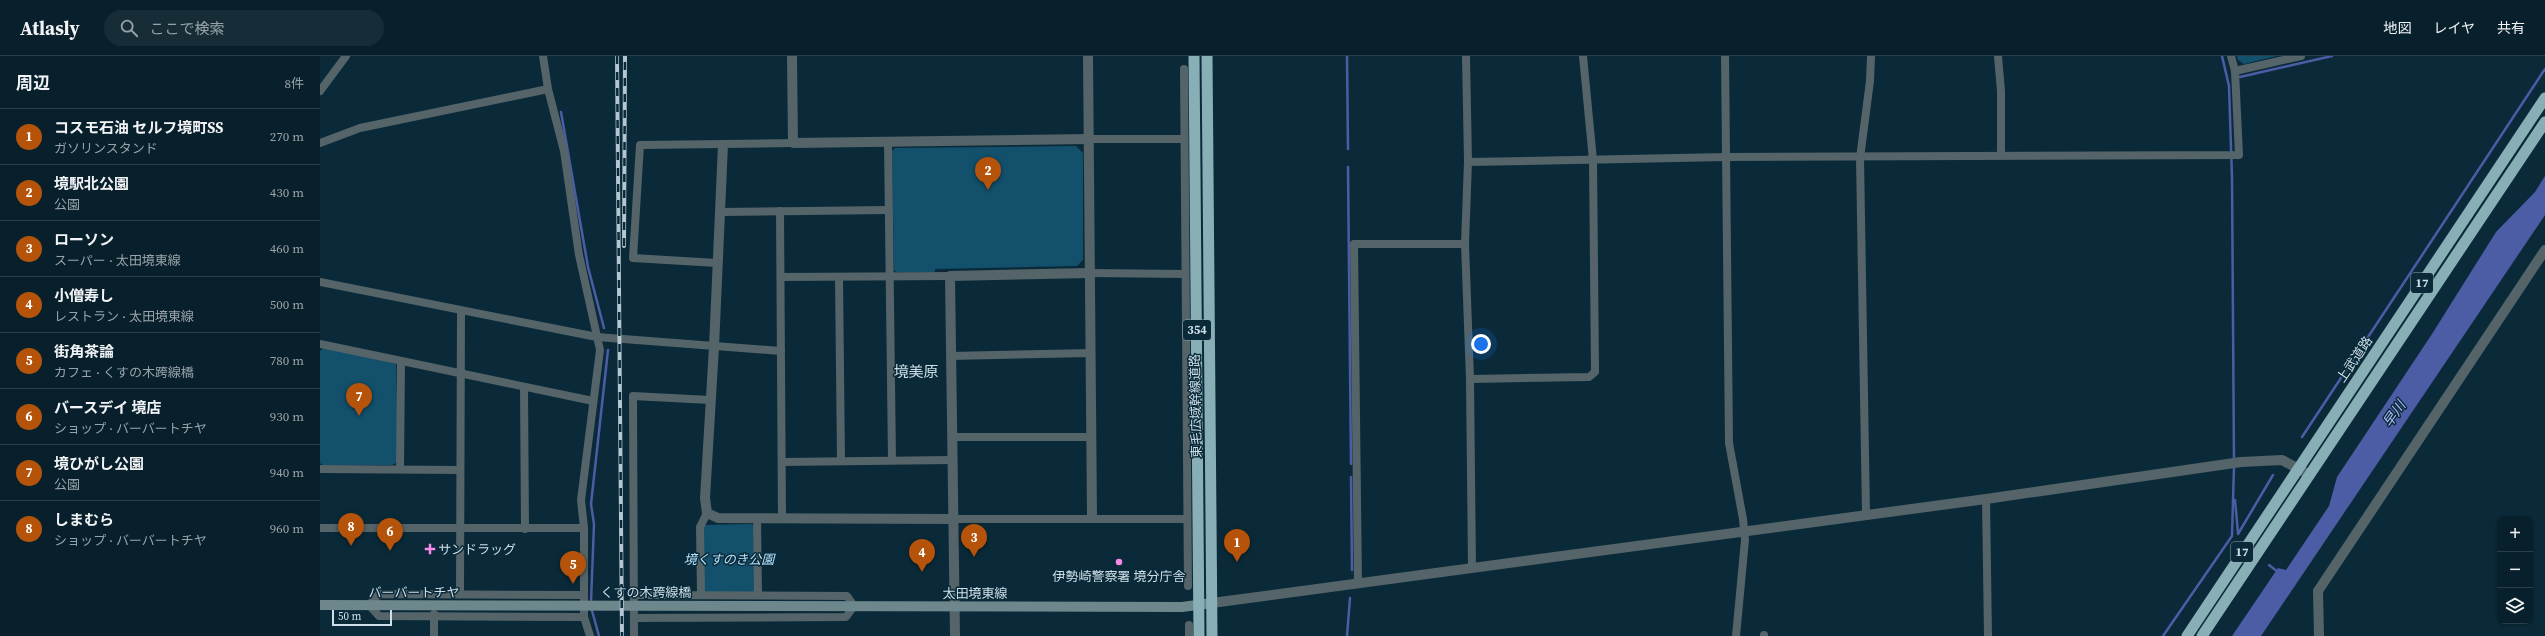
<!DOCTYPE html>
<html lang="ja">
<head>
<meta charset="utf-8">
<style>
	:root { --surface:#08202b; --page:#162d37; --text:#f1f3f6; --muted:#98a3a9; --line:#293e47; --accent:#b45309 }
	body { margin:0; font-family:"Source Serif 4","Noto Sans JP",serif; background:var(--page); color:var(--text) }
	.controls { position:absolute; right:12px; bottom:12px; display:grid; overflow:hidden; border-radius:8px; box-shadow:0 1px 3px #0004 }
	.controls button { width:36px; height:36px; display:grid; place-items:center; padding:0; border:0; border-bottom:1px solid var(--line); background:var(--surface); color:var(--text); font:20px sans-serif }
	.scale { position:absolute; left:12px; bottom:10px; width:60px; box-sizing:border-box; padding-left:4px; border:2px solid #cedfe9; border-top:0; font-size:11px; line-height:14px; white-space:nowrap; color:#cedfe9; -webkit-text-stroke:3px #0a2a39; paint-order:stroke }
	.you { position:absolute; left:1161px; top:288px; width:14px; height:14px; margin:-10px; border:3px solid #fff; border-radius:50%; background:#1a73e8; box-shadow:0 0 0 6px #1a73e833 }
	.badge { display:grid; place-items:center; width:26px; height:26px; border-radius:50%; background:var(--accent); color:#fff; font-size:13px; font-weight:700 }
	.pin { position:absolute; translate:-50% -33px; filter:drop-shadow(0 1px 2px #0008) }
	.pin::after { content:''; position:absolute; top:21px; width:14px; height:12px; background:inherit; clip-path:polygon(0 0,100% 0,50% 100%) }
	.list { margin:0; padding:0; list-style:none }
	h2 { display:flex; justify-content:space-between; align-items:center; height:52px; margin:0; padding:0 16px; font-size:17px }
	h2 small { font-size:13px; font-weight:400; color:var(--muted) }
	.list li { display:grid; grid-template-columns:26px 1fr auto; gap:12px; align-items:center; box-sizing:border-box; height:56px; padding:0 16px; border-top:1px solid var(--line) }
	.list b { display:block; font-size:15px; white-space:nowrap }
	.list p { margin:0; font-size:13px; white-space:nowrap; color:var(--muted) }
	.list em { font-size:13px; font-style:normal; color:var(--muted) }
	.icon { flex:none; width:22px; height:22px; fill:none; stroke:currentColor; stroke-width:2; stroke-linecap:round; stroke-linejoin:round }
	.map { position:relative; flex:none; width:2225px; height:580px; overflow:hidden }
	header { display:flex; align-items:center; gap:24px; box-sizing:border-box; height:56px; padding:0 20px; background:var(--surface); border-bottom:1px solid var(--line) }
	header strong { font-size:19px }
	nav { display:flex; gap:22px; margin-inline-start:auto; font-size:14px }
	.search { width:280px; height:36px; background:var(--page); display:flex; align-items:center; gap:10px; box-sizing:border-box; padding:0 14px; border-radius:22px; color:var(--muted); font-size:15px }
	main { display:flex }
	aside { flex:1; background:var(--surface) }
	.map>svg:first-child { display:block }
	.green { fill:#12506c }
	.water { fill:#4c5ca5 }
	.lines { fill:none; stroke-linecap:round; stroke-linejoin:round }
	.stream { stroke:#4c5ca5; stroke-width:2.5 }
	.minor { stroke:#546468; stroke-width:8 }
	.tertiary { stroke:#546468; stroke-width:10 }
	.secondary { stroke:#6d878d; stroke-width:10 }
	.trunk { stroke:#88aeb6; stroke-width:11 }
	.rail-casing { stroke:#b3c6d1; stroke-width:4 }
	.rail { stroke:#0a2a39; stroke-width:2.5; stroke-dasharray:8; stroke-linecap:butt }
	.poi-dot { fill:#f888ea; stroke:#0a2a39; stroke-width:1.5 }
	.labels { text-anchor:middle; stroke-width:3; stroke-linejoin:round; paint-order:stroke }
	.shield { fill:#0a2a39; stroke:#93a9b4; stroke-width:1 }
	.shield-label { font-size:12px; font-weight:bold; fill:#cedfe9 }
	.street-label { font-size:13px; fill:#cedfe9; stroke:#0a2a39 }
	.poi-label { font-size:13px; fill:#cedfe9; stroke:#0a2a39; text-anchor:start }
	.park-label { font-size:13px; font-style:italic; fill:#b4e2fc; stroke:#0a2a39 }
	.water-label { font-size:14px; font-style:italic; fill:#b0c1ff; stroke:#0a2a39 }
	.quarter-label { font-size:15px; fill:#cedfe9; stroke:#0a2a39 }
</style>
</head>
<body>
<header>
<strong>Atlasly</strong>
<div class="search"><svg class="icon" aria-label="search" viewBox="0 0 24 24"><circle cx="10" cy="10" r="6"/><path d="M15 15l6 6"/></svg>ここで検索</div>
<nav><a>地図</a><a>レイヤ</a><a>共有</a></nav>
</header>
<main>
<aside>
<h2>周辺<small>8件</small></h2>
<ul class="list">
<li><span class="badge">1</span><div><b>コスモ石油 セルフ境町SS</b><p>ガソリンスタンド</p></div><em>270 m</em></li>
<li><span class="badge">2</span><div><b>境駅北公園</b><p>公園</p></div><em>430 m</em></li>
<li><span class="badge">3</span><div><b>ローソン</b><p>スーパー · 太田境東線</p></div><em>460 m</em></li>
<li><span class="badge">4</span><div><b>小僧寿し</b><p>レストラン · 太田境東線</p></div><em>500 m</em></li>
<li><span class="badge">5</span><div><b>街角茶論</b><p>カフェ · くすの木跨線橋</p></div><em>780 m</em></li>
<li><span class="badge">6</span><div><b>バースデイ 境店</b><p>ショップ · バーバートチヤ</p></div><em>930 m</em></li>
<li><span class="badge">7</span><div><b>境ひがし公園</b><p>公園</p></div><em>940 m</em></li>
<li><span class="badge">8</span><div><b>しまむら</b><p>ショップ · バーバートチヤ</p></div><em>960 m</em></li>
</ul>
</aside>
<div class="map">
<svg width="2225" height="580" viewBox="0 0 2225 580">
	<rect width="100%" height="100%" fill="#0a2a39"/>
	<g class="green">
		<path d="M1917,0H1957L1924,8L1918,4Z"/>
		<path d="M756,90L763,97V204L757,210L615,213V216H576L574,214L572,95L575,92Z"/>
		<path d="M4,291L76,308L78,406L72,409H3L0,407V295Z"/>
		<path d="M432,468L434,471L435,534L433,537H384L383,469Z"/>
	</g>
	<path class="water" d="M2225,120V159L1941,580H1912L1958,512L1966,514L2009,450L2017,421L2112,278L2176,176L2215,136Z"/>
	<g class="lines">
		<g class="stream">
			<path d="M1027,0L1028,93"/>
			<path d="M1902,0L1909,30L1912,122L1914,405"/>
			<path d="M1920,21L2012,0"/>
			<path d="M241,56L268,211L284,272"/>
			<path d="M1028,111L1031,408"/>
			<path d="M1982,381L2225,13"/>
			<path d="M1031,421L1032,514"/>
			<path d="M1915,444L1918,477"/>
			<path d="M1918,478L1953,419"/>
			<path d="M1949,509L1958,516"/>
			<path d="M271,546L274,468L271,448L288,294"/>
			<path d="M271,551L279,580"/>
			<path d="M1027,580L1030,542"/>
			<path d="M1843,580L1912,480L1914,410"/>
		</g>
		<g class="minor">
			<path d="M223,0L228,33L244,95L259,199L280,294L261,444L264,472V561L270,580"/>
			<path d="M1146,0L1148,106L1145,188L1150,323L1152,512"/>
			<path d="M1405,0L1409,387L1423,463L1425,484L1416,580"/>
			<path d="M1678,0L1681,35V99"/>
			<path d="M864,13L868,530"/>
			<path d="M1915,15L1981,0"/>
			<path d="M0,35L26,0"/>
			<path d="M769,83H863"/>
			<path d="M568,86L572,404"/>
			<path d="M0,87L40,72L228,33"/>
			<path d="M1148,106L1407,101L1919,99L1915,15L1911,0"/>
			<path d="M460,155L462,462"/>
			<path d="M400,156L568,154"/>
			<path d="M397,207L313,202L320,89L473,87"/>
			<path d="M770,217L865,218"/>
			<path d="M461,221L630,220"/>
			<path d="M519,221L521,405"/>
			<path d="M0,226L277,281L461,295"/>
			<path d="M0,288L273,345"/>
			<path d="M631,300L771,297"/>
			<path d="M1150,323L1269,321L1275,316L1273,104L1263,0"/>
			<path d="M204,331L205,473"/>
			<path d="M632,381H771"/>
			<path d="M462,406L633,404"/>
			<path d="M0,413L139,414"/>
			<path d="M80,413L81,305"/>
			<path d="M1666,443L1668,580"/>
			<path d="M1546,458L1540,102L1550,25L1551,0"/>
			<path d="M437,462L438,539"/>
			<path d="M633,463H867"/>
			<path d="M0,472H264"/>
			<path d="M1038,528L1034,188H1145"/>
			<path d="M140,538L141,255"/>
			<path d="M263,539L59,538L49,549L59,560L264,561"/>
			<path d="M314,539L527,540L534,550L526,561L314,562"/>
			<path d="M381,539L380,471L387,457"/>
			<path d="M114,558V580"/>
			<path d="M314,580L313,340L390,344"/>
			<path d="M869,580V569"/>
			<path d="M1444,580V579"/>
		</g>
		<g class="tertiary">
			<path d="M472,0L473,87L769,83"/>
			<path d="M768,0L772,462"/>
			<path d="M403,89L394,291L385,442L387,457L398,462L633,463"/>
			<path d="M892,547L1666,443L1921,406L1962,404L1990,419"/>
			<path d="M635,580L630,220L770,217"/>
			<path d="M1999,580L1998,535L2225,194"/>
		</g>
		<path class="secondary" d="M0,549L862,551L892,547"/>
		<g class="trunk">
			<path d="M874,0L879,580"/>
			<path d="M887,0L892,580"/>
			<path d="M1867,580L2225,42"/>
			<path d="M1882,580L2225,66"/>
		</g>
		<g class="rail-casing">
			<g id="rail">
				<path d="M297,0L302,580"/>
				<path d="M304,190L305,0"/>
			</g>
		</g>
		<use href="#rail" class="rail"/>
	</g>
	<g class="poi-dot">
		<path d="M108 487h4v4h4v4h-4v4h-4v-4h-4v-4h4z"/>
		<circle cx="799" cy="506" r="4"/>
	</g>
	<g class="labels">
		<g class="shield">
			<rect x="2091" y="217" width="22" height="20" rx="3"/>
			<rect x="863" y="264" width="28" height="20" rx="3"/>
			<rect x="1911" y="486" width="22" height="20" rx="3"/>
		</g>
		<g class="shield-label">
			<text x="2102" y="231">17</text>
			<text x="877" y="278">354</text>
			<text x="1922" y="500">17</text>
		</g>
		<g class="street-label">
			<text transform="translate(2034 303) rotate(-56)" y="5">上武道路</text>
			<text transform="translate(875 350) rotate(-91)" y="5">東毛広域幹線道路</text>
			<text x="94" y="541">バーバートチヤ</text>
			<text x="326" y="541">くすの木跨線橋</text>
			<text x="655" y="542">太田境東線</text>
		</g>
		<g class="poi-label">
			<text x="118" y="498">サンドラッグ</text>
			<text x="799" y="525" text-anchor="middle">伊勢崎警察署 境分庁舎</text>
		</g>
		<g class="park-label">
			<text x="409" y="508">境くすのき公園</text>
		</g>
		<g class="water-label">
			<text transform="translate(2074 358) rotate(-55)" y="5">早川</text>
		</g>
		<g class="quarter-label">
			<text x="596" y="321">境美原</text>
		</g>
	</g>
</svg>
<div class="controls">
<button>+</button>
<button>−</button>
<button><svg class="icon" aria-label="layers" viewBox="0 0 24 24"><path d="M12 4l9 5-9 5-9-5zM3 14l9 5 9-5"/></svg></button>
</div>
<div class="scale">50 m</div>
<div class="you"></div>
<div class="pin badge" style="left:917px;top:506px">1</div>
<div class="pin badge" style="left:668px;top:134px">2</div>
<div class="pin badge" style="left:654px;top:501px">3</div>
<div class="pin badge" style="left:602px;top:516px">4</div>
<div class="pin badge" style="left:253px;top:528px">5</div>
<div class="pin badge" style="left:70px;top:495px">6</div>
<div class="pin badge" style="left:39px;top:360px">7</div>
<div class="pin badge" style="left:31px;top:490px">8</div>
</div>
</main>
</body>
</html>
